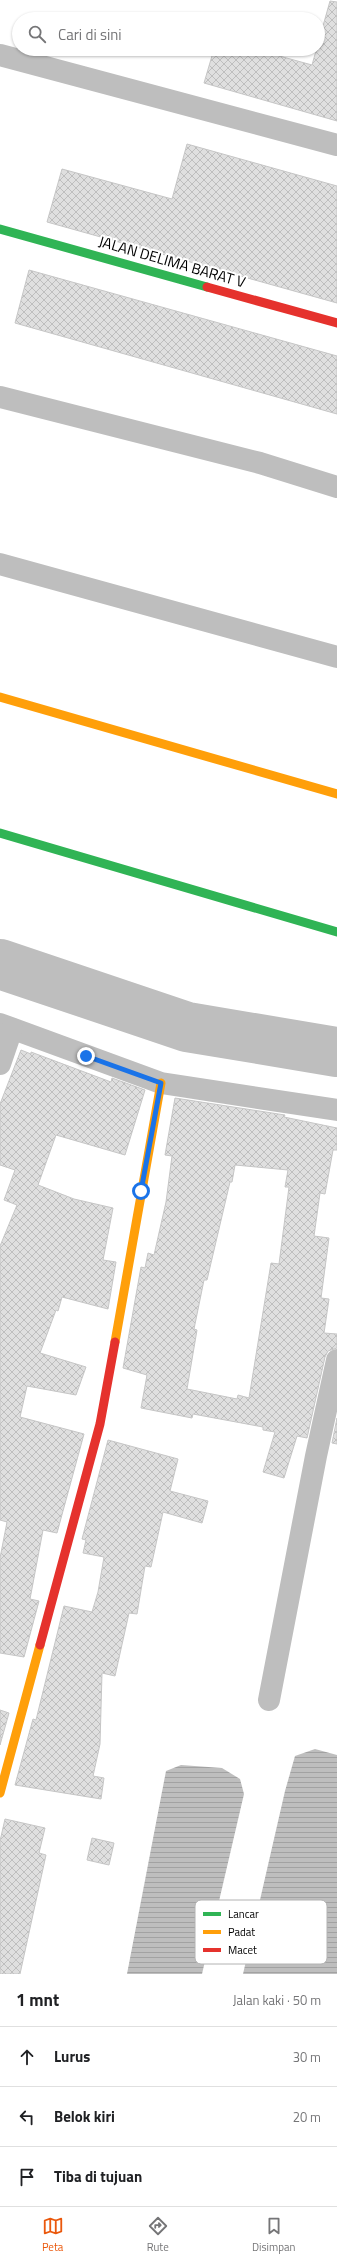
<!DOCTYPE html>
<html lang="id">
<head>
<meta charset="utf-8">
<style>
	:root { --surface:#fff; --page:#f2f2f2; --text:#202124; --muted:#757577; --line:#e0e0e0; --accent:#ea580c }
	body { margin:0; font-family:"Titillium Web",sans-serif; background:var(--page); color:var(--text) }
	.stop { position:absolute; width:12px; height:12px; margin:-9px; border:3px solid #1a73e8; border-radius:50%; background:#fff }
	.stop.end { background:#1a73e8; border-color:#fff; box-shadow:0 1px 4px #0008 }
	.list { margin:0; padding:0; list-style:none }
	h2 { display:flex; justify-content:space-between; align-items:center; height:52px; margin:0; padding:0 16px; font-size:17px }
	h2 small { font-size:13px; font-weight:400; color:var(--muted) }
	.list li { display:grid; grid-template-columns:26px 1fr auto; gap:12px; align-items:center; box-sizing:border-box; height:60px; padding:0 16px; border-top:1px solid var(--line) }
	.list b { display:block; font-size:15px; white-space:nowrap }
	.list em { font-size:13px; font-style:normal; color:var(--muted) }
	.icon { flex:none; width:22px; height:22px; fill:none; stroke:currentColor; stroke-width:2; stroke-linecap:round; stroke-linejoin:round }
	.map { position:relative; flex:none; width:337px; height:1974px; overflow:hidden }
	.search { position:absolute; background:var(--surface); box-shadow:0 1px 3px #0004; left:12px; right:12px; top:12px; height:44px; display:flex; align-items:center; gap:10px; box-sizing:border-box; padding:0 14px; border-radius:22px; color:var(--muted); font-size:15px }
	.sheet { height:232px; background:var(--surface) }
	nav { display:flex; justify-content:space-around; align-items:center; box-sizing:border-box; height:56px; border-top:1px solid var(--line); background:var(--surface); font-size:11px; color:var(--muted) }
	nav a { display:grid; justify-items:center; gap:2px }
	nav .on { color:var(--accent) }
	.map>svg:first-child { display:block }
	.water { fill:url(#water-rules) }
	.lines { fill:none; stroke-linecap:round; stroke-linejoin:round }
	.river { stroke:#bebebe; stroke-width:50 }
	.building { fill:url(#building-cross-hatch); stroke:#c6c6c6; fill-rule:evenodd }
	.street { stroke:#bebebe; stroke-width:22 }
	.fast { stroke:#30b455; stroke-width:9 }
	.slow { stroke:#ff9f0a; stroke-width:9 }
	.jam { stroke:#e5322d; stroke-width:9 }
	.route { stroke:#1a73e8; stroke-width:5 }
	.labels { text-anchor:middle; stroke-width:4; stroke-linejoin:round; paint-order:stroke }
	.street-label { font-size:15px; fill:#000; stroke:#fff }
	.key { fill:#fff; stroke:#b2b2b2; stroke-width:1 }
	.key-label { font-size:11px; fill:#000 }
</style>
</head>
<body>
<div class="map">
<svg width="337" height="1974" viewBox="0 0 337 1974">
	<defs>
		<pattern id="water-rules" width="6" height="5" patternUnits="userSpaceOnUse"><rect width="6" height="5" fill="#bebebe"/><path d="M0 2.5h6" fill="none" stroke="#a2a2a2"/></pattern>
		<pattern id="building-cross-hatch" width="8" height="8" patternUnits="userSpaceOnUse"><rect width="8" height="8" fill="#dfdfdf"/><path d="M0 0l8 8M0 8l8-8" fill="none" stroke="#bebebe"/></pattern>
	</defs>
	<rect width="100%" height="100%" fill="#fff"/>
	<g class="water">
		<path d="M315,1749L337,1755V1974H243L285,1791L295,1756Z"/>
		<path d="M181,1765L222,1768L240,1779L244,1794L202,1974H127L166,1771Z"/>
	</g>
	<g class="lines">
		<path class="river" d="M0,964L187,1027L337,1052"/>
	</g>
	<g class="building">
		<path d="M330,1L337,2V121L204,83L214,49H254L312,65Z"/>
		<path d="M187,144L337,186V303L47,222L62,169L172,199Z"/>
		<path d="M29,270L337,356V414L15,323Z"/>
		<path d="M21,1050L31,1054V1052L111,1082L112,1078L145,1090L125,1155L56,1135L38,1185L74,1199L113,1208L103,1260L116,1262L108,1309L62,1297L58,1311L56,1310L40,1353L86,1367L76,1395L27,1386L20,1417L84,1434L57,1533L43,1530L30,1599L39,1601L24,1657L0,1653V1558L7,1522L0,1520V1246L17,1205L4,1200L15,1170L0,1165V1104Z"/>
		<path d="M175,1098L285,1115L284,1117L337,1128V1150H333L325,1194L320,1193L314,1236L329,1238L321,1298L329,1299L324,1333L337,1334V1348L328,1351L325,1357L307,1438L297,1436L284,1478L263,1472L275,1432L263,1430V1427L193,1414L192,1418L141,1408L147,1375L123,1368L141,1267L145,1268L148,1253L154,1255L166,1202L172,1156L165,1155ZM235,1165L288,1170L285,1187H289L279,1264L271,1263L249,1398L238,1395L237,1399L187,1389L197,1330L194,1329L204,1280H207L230,1182H232Z"/>
		<path d="M337,1418V1444L332,1443Z"/>
		<path d="M108,1440L178,1459L170,1491L208,1501L202,1523L163,1512L151,1567L145,1566L137,1614L129,1613L115,1676L102,1673L100,1744L93,1776L104,1778L101,1799L15,1785L33,1719L36,1720L64,1606L92,1612L98,1592L104,1557L83,1553L86,1540L82,1539Z"/>
		<path d="M0,1710L9,1713L0,1745Z"/>
		<path d="M5,1819L45,1828L39,1853L46,1855L20,1974H0V1841Z"/>
		<path d="M92,1838L114,1843L109,1865L87,1860Z"/>
	</g>
	<g class="lines">
		<g class="street">
			<path d="M0,55L337,145"/>
			<path d="M0,397L260,463L337,487"/>
			<path d="M0,564L337,657"/>
			<path d="M0,1024L161,1083L337,1110"/>
			<path d="M0,1064L12,1029"/>
			<path d="M269,1700L316,1456L337,1360"/>
		</g>
		<g class="fast">
			<path d="M0,229L207,287"/>
			<path d="M0,833L337,932"/>
		</g>
		<g class="slow">
			<path d="M0,697L337,794"/>
			<path d="M115,1342L161,1083"/>
			<path d="M0,1793L40,1645"/>
		</g>
		<g class="jam">
			<path d="M207,287L337,323"/>
			<path d="M40,1645L100,1424L115,1342"/>
		</g>
	</g>
	<g class="lines">
		<path class="route" d="M86,1056L161,1083L141,1191"/>
	</g>
	<g class="labels">
		<g class="street-label">
			<text transform="translate(172 262) rotate(16)" y="5">JALAN DELIMA BARAT V</text>
		</g>
	</g>
	<rect x="195" y="1900" width="132" height="64" rx="6" class="key"/>
	<rect x="203" y="1912" width="18" height="4" fill="#30b455"/>
	<rect x="203" y="1930" width="18" height="4" fill="#ff9f0a"/>
	<rect x="203" y="1948" width="18" height="4" fill="#e5322d"/>
	<g class="key-label">
		<text x="228" y="1918">Lancar</text>
		<text x="228" y="1936">Padat</text>
		<text x="228" y="1954">Macet</text>
	</g>
</svg>
<div class="stop" style="left:141px;top:1191px"></div>
<div class="stop end" style="left:86px;top:1056px"></div>
<div class="search"><svg class="icon" aria-label="search" viewBox="0 0 24 24"><circle cx="10" cy="10" r="6"/><path d="M15 15l6 6"/></svg>Cari di sini</div>
</div>
<section class="sheet">
<h2>1 mnt<small>Jalan kaki · 50 m</small></h2>
<ul class="list">
<li><svg class="icon" aria-label="ahead" viewBox="0 0 24 24"><path d="M12 20V5M6 11l6-6 6 6"/></svg><div><b>Lurus</b></div><em>30 m</em></li>
<li><svg class="icon" aria-label="left" viewBox="0 0 24 24"><path d="M17 20v-9H6M10 6l-5 5 5 5"/></svg><div><b>Belok kiri</b></div><em>20 m</em></li>
<li><svg class="icon" aria-label="arrive" viewBox="0 0 24 24"><path d="M6 21V4h12l-3 4 3 4H6"/></svg><div><b>Tiba di tujuan</b></div></li>
</ul>
</section>
<nav>
<a class="on"><svg class="icon" aria-label="map" viewBox="0 0 24 24"><path d="M3 6l6-2 6 2 6-2v14l-6 2-6-2-6 2zM9 4v14M15 6v14"/></svg>Peta</a>
<a><svg class="icon" aria-label="directions" viewBox="0 0 24 24"><path d="M12 3l9 9-9 9-9-9zM9 14v-3h6M13 9l2 2-2 2"/></svg>Rute</a>
<a><svg class="icon" aria-label="saved" viewBox="0 0 24 24"><path d="M7 4h10v16l-5-4-5 4z"/></svg>Disimpan</a>
</nav>
</body>
</html>
